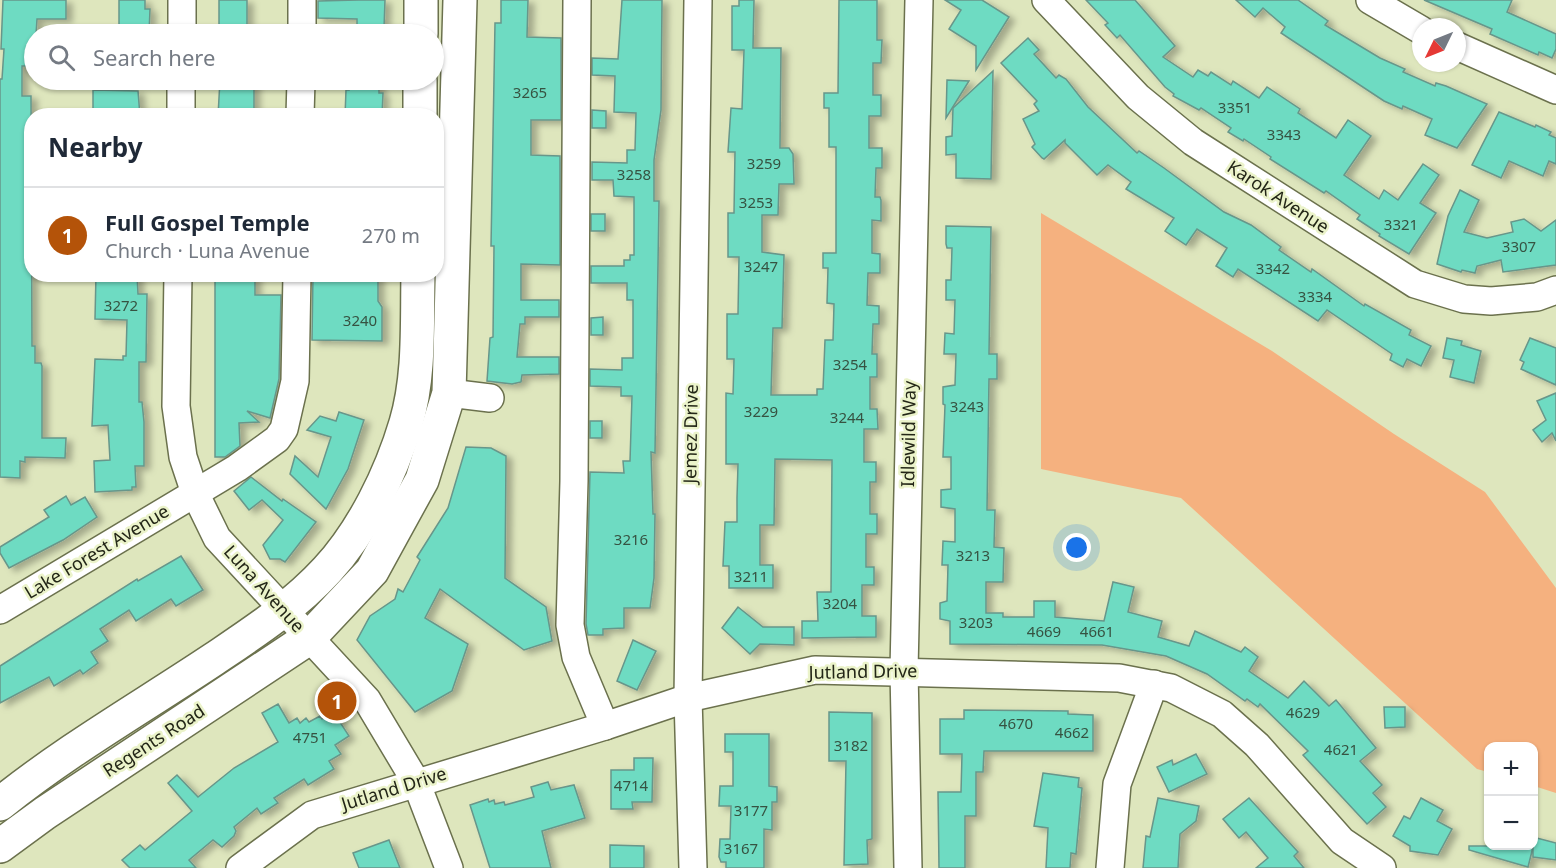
<!DOCTYPE html>
<html lang="en">
<head>
<meta charset="utf-8">
<style>
	:root { --surface:#fff; --page:#f6f6f7; --text:#1f2937; --muted:#747a83; --line:#e0e1e3; --accent:#b45309 }
	body { margin:0; font-family:"Noto Sans",sans-serif; background:var(--page); color:var(--text) }
	.controls { position:absolute; right:18px; bottom:18px; display:grid; overflow:hidden; border-radius:12px; box-shadow:0 2px 4px #0004 }
	.controls button { width:54px; height:54px; display:grid; place-items:center; padding:0; border:0; border-bottom:2px solid var(--line); background:var(--surface); color:var(--text); font:30px sans-serif }
	.compass { position:absolute; left:1412px; top:18px; width:54px; height:54px; border-radius:50%; background:var(--surface); box-shadow:0 2px 4px #0004; rotate:227deg }
	.you { position:absolute; left:1077px; top:548px; width:21px; height:21px; margin:-15px; border:4px solid #fff; border-radius:50%; background:#1a73e8; box-shadow:0 0 0 9px #1a73e833 }
	.badge { display:grid; place-items:center; width:39px; height:39px; border-radius:50%; background:var(--accent); color:#fff; font-size:20px; font-weight:700 }
	.pin { position:absolute; translate:-50% -50%; border:3px solid #fff; box-shadow:0 2px 6px #0006 }
	.list { margin:0; padding:0; list-style:none }
	h2 { display:flex; justify-content:space-between; align-items:center; height:78px; margin:0; padding:0 24px; font-size:26px }
	h2 small { font-size:20px; font-weight:400; color:var(--muted) }
	.list li { display:grid; grid-template-columns:39px 1fr auto; gap:18px; align-items:center; box-sizing:border-box; height:96px; padding:0 24px; border-top:2px solid var(--line) }
	.list b { display:block; font-size:22px; white-space:nowrap }
	.list p { margin:0; font-size:20px; white-space:nowrap; color:var(--muted) }
	.list em { font-size:20px; font-style:normal; color:var(--muted) }
	.icon { flex:none; width:33px; height:33px; fill:none; stroke:currentColor; stroke-width:2; stroke-linecap:round; stroke-linejoin:round }
	.map { position:relative; flex:none; width:1556px; height:868px; overflow:hidden }
	.search { position:absolute; background:var(--surface); box-shadow:0 2px 4px #0004; left:24px; top:24px; width:420px; height:66px; display:flex; align-items:center; gap:15px; box-sizing:border-box; padding:0 21px; border-radius:33px; color:var(--muted); font-size:22px }
	.panel { position:absolute; background:var(--surface); box-shadow:0 2px 4px #0004; left:24px; top:108px; width:420px; height:174px; border-radius:24px }
	.map>svg:first-child { display:block }
	.green { fill:#f5b17f }
	.building { fill:#6edbc2; stroke:#67968a; stroke-width:1.5; filter:url(#shadow) }
	.lines { fill:none; stroke-linecap:round; stroke-linejoin:round }
	.minor-casing { stroke:#6b714d; stroke-width:30 }
	.major-casing { stroke:#6b714d; stroke-width:36 }
	.minor { stroke:#fff; stroke-width:27 }
	.major { stroke:#fff; stroke-width:33 }
	.labels { text-anchor:middle; stroke-width:5; stroke-linejoin:round; paint-order:stroke }
	.number-label { font-size:15px; fill:#365342 }
	.street-label { font-size:18px; fill:#232617; stroke:#ebf3ca }
</style>
</head>
<body>
<div class="map">
<svg width="1556" height="868" viewBox="0 0 1556 868">
	<defs>
		<filter id="shadow"><feDropShadow dx="6" dy="3.5" stdDeviation="3" flood-color="#0004"/></filter>
	</defs>
	<rect width="100%" height="100%" fill="#dee6bd"/>
	<path class="green" d="M1041,213L1272,351L1394,434L1485,492L1556,588V793L1534,786V746H1488V772L1477,769L1181,498L1041,469Z"/>
	<g class="building">
		<path d="M3,0H66V19H37L34,66H22V96H31L32,346H35V363H41L42,366V438H66L65,458L25,457V462L20,461V478L0,477V79H2L4,49H1Z"/>
		<path d="M119,0H145V9H150L149,34H131L130,27H119Z"/>
		<rect x="219" y="0" width="28" height="34"/>
		<path d="M358,0H385L384,28L357,27V19L318,18V1Z"/>
		<path d="M501,0H528L527,37L561,38V120H531V155L560,156V265L521,264V300H559V317H525V324H520L517,357H559V374L522,375L521,382L512,384L487,381L490,338L493,337L494,246H491L495,23H501Z"/>
		<path d="M622,0H662L661,110L654,160V201H659L655,453L651,452L653,514H655L654,578L650,608H624V628L603,629V635H588L586,624L590,472L624,473L623,461H630L632,396H621V387L590,386V369L622,370V358H633V300H627V283H591V266H624V260H630V255H634V197L614,196L613,180H592V162L627,163V150H635L636,113L614,112L615,76L592,75V58L618,59Z"/>
		<path d="M739,0H754L753,48H781L780,148H789L793,154L794,184H779L778,215H762V252L784,255L782,328H773L771,395H817V389H823L825,340H833L834,304L827,303L828,268H823V253H836V147H829V108H824V93H838L839,0H877V40H882L881,63H873V95H881V116H869V148H882V168H876L875,197H880L881,200V221L872,220V253L880,254V273H868L867,305L879,306V324H873L872,354H877V377H870V409H877L878,429H864V462H876V482H870V514H877V534H866V567H874V585H862V616H876V637L802,638V621H818L817,592H831L832,460L775,459L774,525H760V565H773V588H729V566H723L725,522H737V498L738,464H726V393L733,394L734,359H727V314H738L739,257H728V213H734L735,152H728L731,108L742,109L744,50H732V6H739Z"/>
		<path d="M945,0H982L1009,17L976,70V46L949,29L961,10Z"/>
		<path d="M1086,0H1135L1175,46L1163,57L1193,77L1198,70L1208,76L1211,72L1231,85L1233,81L1259,98L1267,87L1300,109L1298,113L1336,138L1348,120L1371,136L1344,175L1379,199L1384,190L1398,200L1423,164L1439,175L1420,203L1436,213L1409,254L1379,236L1380,234L1357,219L1360,215L1326,191L1324,193L1270,159L1271,157L1244,139L1243,141L1228,132L1231,128L1201,108L1199,110L1173,96L1174,94L1165,87L1120,35L1117,38L1105,25L1108,23Z"/>
		<path d="M1236,0H1298L1328,21L1325,25L1380,58L1405,69L1403,72L1435,86L1436,83L1446,86L1487,104L1457,148L1425,135L1432,119L1403,106L1402,109L1384,101L1281,33L1285,27L1263,8L1255,17Z"/>
		<path d="M1424,0H1512L1507,12L1556,34V49L1552,58L1539,52L1538,55L1490,34L1492,29Z"/>
		<path d="M1028,38L1039,50L1034,54L1056,78L1059,75L1066,79L1088,107L1137,153L1139,151L1164,168L1224,212L1251,225L1281,247L1279,250L1311,272L1312,269L1364,306L1365,304L1411,330L1409,335L1431,346L1421,366L1407,359L1403,367L1390,360L1392,354L1327,310L1318,321L1238,269L1233,277L1216,266L1227,248L1197,229L1186,245L1165,231L1174,218L1126,189L1131,182L1108,165L1097,175L1065,143V140L1044,159L1042,158L1032,147L1035,144L1023,119L1039,111L1034,104L1037,101L1001,63Z"/>
		<path d="M993,71L991,179L956,178V154L946,155V137L952,136L953,108Z"/>
		<path d="M220,80H254V116H218Z"/>
		<path d="M349,80H379V93H383L382,116H345L346,90H349Z"/>
		<path d="M947,80L969,81L946,118Z"/>
		<path d="M93,90L138,91L140,116L93,113Z"/>
		<path d="M592,110L606,111V128H592Z"/>
		<path d="M1499,112L1535,127L1536,125L1551,132L1549,135L1556,138V164L1549,161L1543,176L1509,161L1501,178L1472,165Z"/>
		<path d="M1460,190L1479,200L1464,232L1487,238L1513,232L1511,222L1524,219L1541,231L1556,220V265L1503,272L1501,260L1477,266L1475,273L1462,270L1461,272L1437,264L1448,216Z"/>
		<rect x="591" y="214" width="14" height="17"/>
		<path d="M946,226L991,227L989,354H997V379H989L987,510H995L994,547L1004,548L1003,582H986V613H1003V617H1034V601H1055V617L1104,621L1113,582L1134,587L1128,612L1162,621L1158,637L1189,646L1195,631L1241,652L1245,647L1258,657L1249,671L1288,698L1304,681L1329,706L1336,700L1376,748L1360,761L1382,785L1373,793L1386,807L1367,824L1303,755L1308,751L1260,704L1258,707L1247,699L1245,701L1207,674L1166,656L1102,645L950,644V621L940,619V603L947,601L948,565H942L943,541L955,542V509L941,507V490L951,489V457H943L945,405L943,404V387L955,385L956,354H944L945,333L954,334L955,300H946V280H951L952,248H947L946,244Z"/>
		<path d="M96,274H137L138,294H147L146,362H139V402H142L144,422V466H135L136,487H132V490L95,492L94,461L110,460L108,425L92,426L95,359L123,360V356H126L127,320L95,319Z"/>
		<path d="M215,274H255V295H281L279,379L270,418L247,411L259,422L239,423L240,446L225,457H215Z"/>
		<path d="M313,274H378V301L382,307V341L312,340Z"/>
		<path d="M603,317V335H591V318Z"/>
		<path d="M1447,338L1462,341L1461,345L1481,351L1474,383L1450,377L1454,360L1443,358Z"/>
		<path d="M1530,338L1556,348V385L1521,369L1524,362L1520,360Z"/>
		<path d="M1556,393V441L1552,433L1542,442L1533,430L1546,420L1537,401Z"/>
		<path d="M339,412L364,420L348,469L326,509L290,474L295,456L318,477L331,437L307,430L320,416L336,421Z"/>
		<rect x="590" y="421" width="12" height="17"/>
		<path d="M466,447L491,448L506,456L505,578L546,607L552,641L524,650L440,589L425,618L468,644L452,691L415,712L357,640L370,616L395,599L398,589L403,592L420,560L417,557L448,508Z"/>
		<path d="M251,477L282,501L283,499L316,522L285,562L280,559H270L263,545L283,520L262,500L249,510L234,491Z"/>
		<path d="M66,496L71,505L85,497L97,517L63,540L9,568L0,553V547L49,517L44,510Z"/>
		<path d="M181,556L203,590L176,606L171,599L136,621L129,610L100,629L108,641L91,652L98,663L83,674L80,670L54,686L49,677L0,703V666L137,579L138,581Z"/>
		<path d="M738,607L763,627H794V645L760,644L750,654L722,628Z"/>
		<path d="M633,640L656,651L637,690L617,681Z"/>
		<path d="M278,704L289,723L297,718L300,723L306,718L309,722L320,716L322,719L328,715L331,719L336,716L349,736L335,745L341,754L329,761L334,769L308,785L304,779L274,798L278,803L261,814L257,808L234,827L236,831L234,836L222,847L213,840L189,860L196,868H130L122,860L140,845L145,850L192,811L168,783L177,775L198,797L234,768L278,742L262,713Z"/>
		<path d="M1384,707H1405V727L1385,728Z"/>
		<path d="M964,710L1068,711V714L1093,715V751H984L983,772H976V816H965V868H939L938,792H961L962,754H940V719H964Z"/>
		<path d="M829,712L872,713V839L867,840L868,864L844,865L846,761H829Z"/>
		<path d="M725,734H769V786L777,787V802H772V830L764,829V868H726V862H721L719,857L720,839H730L731,806H719L720,786H733V752H725Z"/>
		<path d="M1196,754L1207,774L1169,792L1157,767L1172,760L1173,765Z"/>
		<path d="M634,758H653L652,802H632L633,809H611V770H634Z"/>
		<path d="M1043,773L1079,778L1078,787L1082,788L1076,854L1071,853L1070,868H1046L1048,828L1034,826Z"/>
		<path d="M548,782L551,790L574,785L585,818L542,831L551,868H490L470,805L488,799L489,802L494,800L495,804L504,802L505,805L534,797L531,787Z"/>
		<path d="M1158,798L1199,806L1196,821L1180,834L1178,868H1143L1146,836L1150,837Z"/>
		<path d="M1249,798L1298,852L1294,856L1304,868H1256L1268,858L1246,832L1239,838L1223,819Z"/>
		<path d="M1421,798L1443,810L1437,821L1452,829L1438,855L1410,851V846L1393,836L1404,816L1410,819Z"/>
		<path d="M1533,837L1556,843V860L1533,857V847L1528,867L1469,850V846H1533Z"/>
		<path d="M389,840L400,868H359L353,853Z"/>
		<path d="M610,845L644,846V868H610Z"/>
	</g>
	<g class="lines">
		<g class="minor-casing">
			<g id="minor">
				<path d="M577,0L574,481L570,625L576,657L605,726"/>
				<path d="M1046,0L1138,97L1193,142L1415,284L1464,299L1491,301L1537,297L1556,290"/>
				<path d="M1370,0L1421,30"/>
				<path d="M182,34V0"/>
				<path d="M302,34V0"/>
				<path d="M1457,46L1556,90"/>
				<path d="M181,116V80"/>
				<path d="M300,116L301,80"/>
				<path d="M178,274L176,406L183,457L195,493L217,538L367,700L416,782L449,868"/>
				<path d="M449,393L490,398"/>
				<path d="M0,610L237,468L277,439L284,429L295,381L297,274"/>
				<path d="M240,868L312,815L605,726L688,698L815,670L1119,678L1171,688L1222,714L1257,745L1342,841L1382,868"/>
				<path d="M693,868L688,698L698,0"/>
				<path d="M908,868L904,670L919,0"/>
				<path d="M1110,868L1117,784L1154,684"/>
			</g>
		</g>
		<g class="major-casing">
			<g id="major">
				<path d="M421,34V0"/>
				<path d="M420,116V80"/>
				<path d="M0,804C67,750 142,707 214,659C254,632 294,606 327,570C363,531 391,474 406,423C420,376 417,323 418,274"/>
				<path d="M0,846L45,813L309,638L372,571L395,529L422,480L449,393L460,0"/>
			</g>
		</g>
		<use href="#minor" class="minor"/>
		<use href="#major" class="major"/>
	</g>
	<g class="labels">
		<g class="number-label">
			<text x="530" y="98">3265</text>
			<text x="1235" y="113">3351</text>
			<text x="1284" y="140">3343</text>
			<text x="764" y="169">3259</text>
			<text x="634" y="180">3258</text>
			<text x="756" y="208">3253</text>
			<text x="1401" y="230">3321</text>
			<text x="1519" y="252">3307</text>
			<text x="761" y="272">3247</text>
			<text x="1273" y="274">3342</text>
			<text x="1315" y="302">3334</text>
			<text x="121" y="311">3272</text>
			<text x="360" y="326">3240</text>
			<text x="850" y="370">3254</text>
			<text x="967" y="412">3243</text>
			<text x="761" y="417">3229</text>
			<text x="847" y="423">3244</text>
			<text x="631" y="545">3216</text>
			<text x="973" y="561">3213</text>
			<text x="751" y="582">3211</text>
			<text x="840" y="609">3204</text>
			<text x="976" y="628">3203</text>
			<text x="1044" y="637">4669</text>
			<text x="1097" y="637">4661</text>
			<text x="1303" y="718">4629</text>
			<text x="1016" y="729">4670</text>
			<text x="1072" y="738">4662</text>
			<text x="310" y="743">4751</text>
			<text x="851" y="751">3182</text>
			<text x="1341" y="755">4621</text>
			<text x="631" y="791">4714</text>
			<text x="751" y="816">3177</text>
			<text x="741" y="854">3167</text>
		</g>
		<g class="street-label">
			<text transform="translate(1278 197) rotate(33)" y="6">Karok Avenue</text>
			<text transform="translate(691 434) rotate(-89)" y="6">Jemez Drive</text>
			<text transform="translate(909 434) rotate(-89)" y="6">Idlewild Way</text>
			<text transform="translate(97 552) rotate(-31)" y="6">Lake Forest Avenue</text>
			<text transform="translate(264 589) rotate(48)" y="6">Luna Avenue</text>
			<text transform="translate(863 672) rotate(-1)" y="6">Jutland Drive</text>
			<text transform="translate(154 741) rotate(-33)" y="6">Regents Road</text>
			<text transform="translate(394 789) rotate(-17)" y="6">Jutland Drive</text>
		</g>
	</g>
</svg>
<div class="controls">
<button>+</button>
<button>−</button>
</div>
<svg class="compass" viewBox="-18 -18 36 36"><path d="M0-13l5 13h-10z" fill="#e53935"/><path d="M0 13l5-13h-10z" fill="#747a83"/></svg>
<div class="you"></div>
<div class="pin badge" style="left:337px;top:701px">1</div>
<div class="search"><svg class="icon" aria-label="search" viewBox="0 0 24 24"><circle cx="10" cy="10" r="6"/><path d="M15 15l6 6"/></svg>Search here</div>
<section class="panel">
<h2>Nearby<small></small></h2>
<ul class="list">
<li><span class="badge">1</span><div><b>Full Gospel Temple</b><p>Church · Luna Avenue</p></div><em>270 m</em></li>
</ul>
</section>
</div>
</body>
</html>
